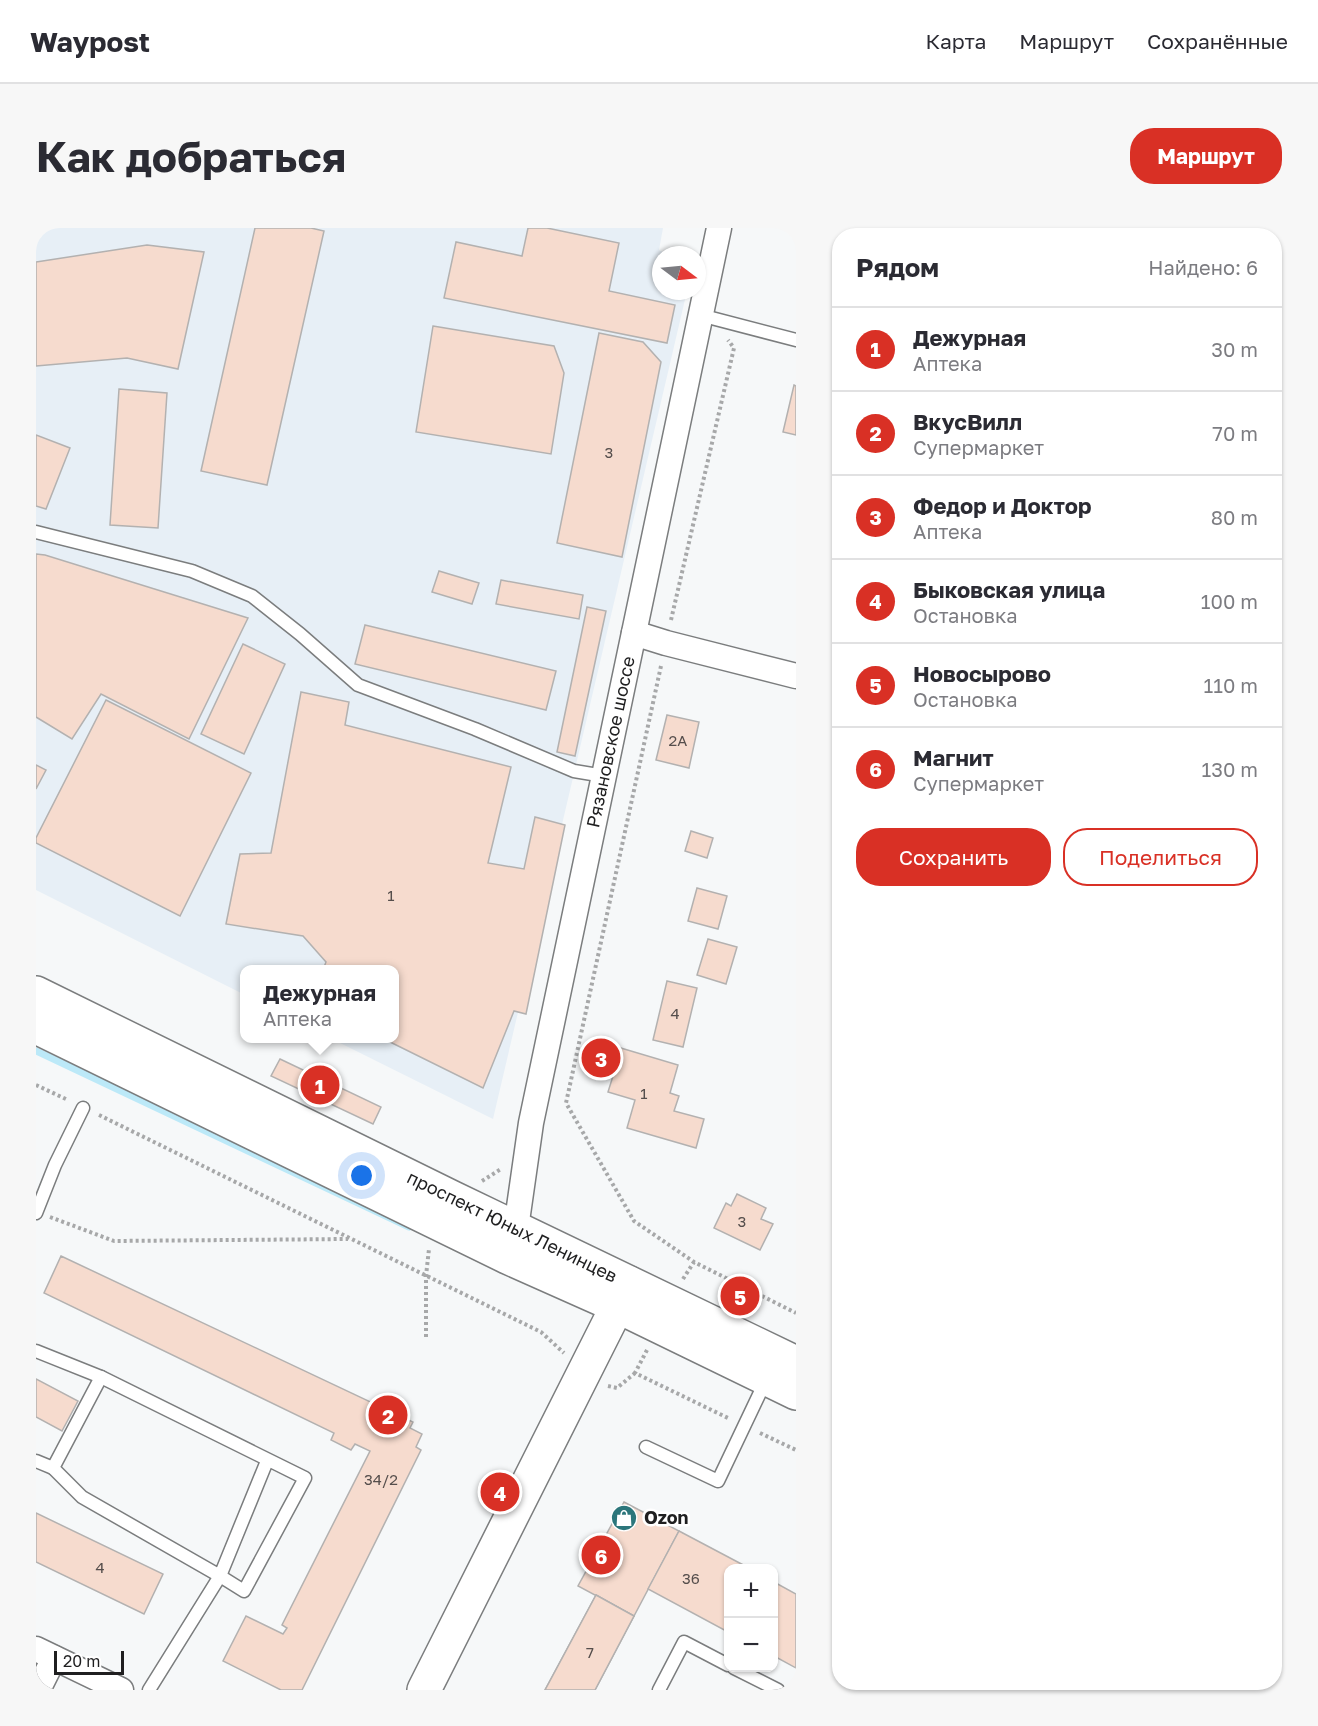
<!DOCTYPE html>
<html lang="ru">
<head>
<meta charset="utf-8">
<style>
	:root { --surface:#fff; --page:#f7f7f7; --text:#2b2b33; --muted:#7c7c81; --line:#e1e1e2; --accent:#d93025 }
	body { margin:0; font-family:"Golos Text",sans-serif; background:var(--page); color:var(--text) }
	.controls { position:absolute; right:18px; bottom:18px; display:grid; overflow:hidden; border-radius:12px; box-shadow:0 2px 4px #0004 }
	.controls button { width:54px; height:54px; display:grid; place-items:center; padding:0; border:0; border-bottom:2px solid var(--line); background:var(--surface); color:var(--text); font:30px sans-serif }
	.compass { position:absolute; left:616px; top:18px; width:54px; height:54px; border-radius:50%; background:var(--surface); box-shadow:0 2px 4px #0004; rotate:106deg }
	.scale { position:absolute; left:18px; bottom:15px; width:70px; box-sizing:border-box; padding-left:6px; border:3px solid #1f1f20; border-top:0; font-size:16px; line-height:21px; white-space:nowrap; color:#1f1f20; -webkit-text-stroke:4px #fff; paint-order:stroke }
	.you { position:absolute; left:326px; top:948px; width:21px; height:21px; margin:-15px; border:4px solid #fff; border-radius:50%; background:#1a73e8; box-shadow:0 0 0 9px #1a73e833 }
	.badge { display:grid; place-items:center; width:39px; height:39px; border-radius:50%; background:var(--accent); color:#fff; font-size:20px; font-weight:700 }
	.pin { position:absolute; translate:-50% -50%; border:3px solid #fff; box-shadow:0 2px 6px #0006 }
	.popup { position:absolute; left:204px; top:737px; width:159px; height:78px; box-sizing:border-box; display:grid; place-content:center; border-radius:12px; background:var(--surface); filter:drop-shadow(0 2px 4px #0005); font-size:20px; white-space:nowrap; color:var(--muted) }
	.popup b { font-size:22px; color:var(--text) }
	.popup::after { content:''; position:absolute; left:50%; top:100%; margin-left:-12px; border:12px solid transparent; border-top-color:var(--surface) }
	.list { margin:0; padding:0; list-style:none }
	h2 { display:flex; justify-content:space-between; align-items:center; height:78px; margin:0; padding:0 24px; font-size:26px }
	h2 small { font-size:20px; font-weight:400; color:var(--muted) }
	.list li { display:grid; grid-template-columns:39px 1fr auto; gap:18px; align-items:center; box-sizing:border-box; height:84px; padding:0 24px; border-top:2px solid var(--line) }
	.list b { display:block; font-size:22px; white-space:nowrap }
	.list p { margin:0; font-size:20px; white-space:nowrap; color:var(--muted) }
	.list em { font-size:20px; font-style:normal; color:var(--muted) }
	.actions { display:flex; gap:12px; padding:18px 24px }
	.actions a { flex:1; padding:14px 0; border:2px solid var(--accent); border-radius:24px; text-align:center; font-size:21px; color:var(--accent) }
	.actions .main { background:var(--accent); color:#fff }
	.map { position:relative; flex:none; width:760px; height:1462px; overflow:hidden; border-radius:24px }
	header { display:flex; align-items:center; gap:36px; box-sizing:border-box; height:84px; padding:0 30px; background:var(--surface); border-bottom:2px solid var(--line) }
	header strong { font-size:28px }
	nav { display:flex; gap:33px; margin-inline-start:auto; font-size:21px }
	.intro { display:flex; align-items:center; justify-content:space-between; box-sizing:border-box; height:144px; padding:0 36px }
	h1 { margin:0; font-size:42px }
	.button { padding:15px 27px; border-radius:24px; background:var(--accent); color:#fff; font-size:21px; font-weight:700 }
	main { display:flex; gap:36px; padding:0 36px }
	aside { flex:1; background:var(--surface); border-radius:24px; box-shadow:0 2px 4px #0004 }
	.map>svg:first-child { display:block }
	.built { fill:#e7eff6 }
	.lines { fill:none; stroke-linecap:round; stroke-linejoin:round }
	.stream { stroke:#bce9f8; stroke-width:7 }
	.building { fill:#f6dbce; stroke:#b3b1b0; stroke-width:1.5 }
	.lane-casing { stroke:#7b7d7e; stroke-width:15 }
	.street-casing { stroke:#7b7d7e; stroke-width:27 }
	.secondary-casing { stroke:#7b7d7e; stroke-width:36 }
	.primary-casing { stroke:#7b7d7e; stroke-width:36 }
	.path { stroke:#a7a8a9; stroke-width:4; stroke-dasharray:3 3; stroke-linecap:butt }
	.lane { stroke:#fff; stroke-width:12 }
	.street { stroke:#fff; stroke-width:24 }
	.secondary { stroke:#fff; stroke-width:33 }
	.primary { stroke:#fff; stroke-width:33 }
	.labels { text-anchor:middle; stroke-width:5; stroke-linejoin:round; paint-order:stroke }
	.number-label { font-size:15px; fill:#554e4c }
	.street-label { font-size:18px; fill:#1f1f20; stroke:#fff }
	.poi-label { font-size:18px; font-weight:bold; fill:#1f1f20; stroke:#fff; text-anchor:start }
</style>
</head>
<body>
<header>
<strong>Waypost</strong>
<nav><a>Карта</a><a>Маршрут</a><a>Сохранённые</a></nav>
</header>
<div class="intro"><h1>Как добраться</h1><a class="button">Маршрут</a></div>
<main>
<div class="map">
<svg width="760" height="1462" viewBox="0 0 760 1462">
	<rect width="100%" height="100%" fill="#f6f8f9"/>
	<path class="built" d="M0,0H627L623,22L633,27H625V63H651L457,891L296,811L359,810V742H209V767L0,662Z"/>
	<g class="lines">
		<path class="stream" d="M0,823L373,999"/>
	</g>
	<g class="building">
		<path d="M219,0H275L288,3L231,257L165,243Z"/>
		<path d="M492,0H511L583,15L573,63L639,77L631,115L408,70L420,14L486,28Z"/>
		<path d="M111,17L168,24L142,141L91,130L0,138V34Z"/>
		<path d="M397,98L518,118L528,145L515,226L380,204Z"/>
		<path d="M563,105L607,114L625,134L586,329L521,315Z"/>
		<path d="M758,157L760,158V207L747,204Z"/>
		<path d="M83,161L131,165L122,300L74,297Z"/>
		<path d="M0,207L34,220L10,281L0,278Z"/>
		<path d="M0,326L9,327L212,390L153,511L65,466L36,511L0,489Z"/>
		<path d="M403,343L443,355L436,376L396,364Z"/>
		<path d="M465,352L547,367L543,391L460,376Z"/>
		<path d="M551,379L570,383L539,528L521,524Z"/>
		<path d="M329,397L520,443L510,482L319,436Z"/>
		<path d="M207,416L249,436L208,526L165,506Z"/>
		<path d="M265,464L313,474L309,497L475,539L452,635L488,641L499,589L529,597L490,786L478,783L447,860L346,810H359V742H287L290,734L267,708L190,696L204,626L235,625Z"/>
		<path d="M70,472L215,545L144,688L0,615V610Z"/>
		<path d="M631,487L663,494L653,540L620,532Z"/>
		<path d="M0,537L10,542L0,561Z"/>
		<path d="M655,603L677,610L671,630L649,623Z"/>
		<path d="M661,660L691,668L682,701L652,693Z"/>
		<path d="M672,711L701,719L690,756L661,747Z"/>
		<path d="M631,753L661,760L647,819L617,812Z"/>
		<path d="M558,812L642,837L634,865L643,868L638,883L668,891L660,920L591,900L599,872L572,864L577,848L550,840Z"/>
		<path d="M244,831L345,879L337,896L235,848Z"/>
		<path d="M701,966L730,980L725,991L737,996L724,1022L678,1000L690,975L695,978Z"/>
		<path d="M25,1028L377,1194L374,1200L386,1206L380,1219L385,1222L266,1462H245L187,1433L210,1388L247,1406L251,1400L246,1397L334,1223L319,1216L315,1222L295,1212L298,1205L8,1065Z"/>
		<path d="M0,1151L42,1173L26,1203L0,1189Z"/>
		<path d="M588,1274L643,1303L598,1388L542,1358Z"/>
		<path d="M0,1285L127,1346L108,1386L0,1334Z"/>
		<path d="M643,1303L713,1340H692V1404L612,1361Z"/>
		<path d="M738,1354L760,1366V1440L738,1428Z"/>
		<path d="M560,1367L598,1388L559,1462H509Z"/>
		<path d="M560,1367L598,1388L559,1462H509Z"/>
	</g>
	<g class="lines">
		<g class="lane-casing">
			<g id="lane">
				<path d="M664,87L760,112"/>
				<path d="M0,304L156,343L216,368L264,406L322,457L439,501L538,543L568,548"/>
				<path d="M0,985L19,937L47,880"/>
				<path d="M0,1123L65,1149L269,1250L208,1363L184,1348L113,1462"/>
				<path d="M65,1149L17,1240L46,1269L184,1348L231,1233"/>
				<path d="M610,1219L682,1253L730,1152"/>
				<path d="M0,1233L17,1240"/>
				<path d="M698,1440L742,1462"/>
				<path d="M623,1462L648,1414L692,1437"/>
			</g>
		</g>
		<g class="street-casing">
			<g id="street">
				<path d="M598,405L630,415L760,448"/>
				<path d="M475,1015L480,1000L495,895L683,0"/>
				<path d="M0,1421L85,1462"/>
				<path d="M2,1462L18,1430"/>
			</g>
		</g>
		<g class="secondary-casing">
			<path id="secondary" d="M388,1462L593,1055"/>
		</g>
		<g class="primary-casing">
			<g id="primary">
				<path d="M0,765L417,970L760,1135"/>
				<path d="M0,799L471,1029L581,1078L760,1165"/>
			</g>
		</g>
		<g class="path">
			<path d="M635,392L698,120L692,112"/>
			<path d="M625,438L530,875L598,993L658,1034L760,1085"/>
			<path d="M0,857L32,872"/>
			<path d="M63,887L505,1104L528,1125"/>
			<path d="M446,953L465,941"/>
			<path d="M14,989L78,1013L312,1011"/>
			<path d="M647,1051L658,1034"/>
			<path d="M390,1109V1048L393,1021"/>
			<path d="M611,1122L599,1145L692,1190"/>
			<path d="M572,1158L581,1160L599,1145"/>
			<path d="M724,1205L760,1222"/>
		</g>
		<use href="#lane" class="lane"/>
		<use href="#street" class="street"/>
		<use href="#secondary" class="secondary"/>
		<use href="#primary" class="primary"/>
	</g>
	<defs>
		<g id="shop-disc" transform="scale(1.35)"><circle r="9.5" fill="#2c767b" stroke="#fff"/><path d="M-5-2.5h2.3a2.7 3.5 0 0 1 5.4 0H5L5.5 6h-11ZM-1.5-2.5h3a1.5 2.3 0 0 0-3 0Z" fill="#fff"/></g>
	</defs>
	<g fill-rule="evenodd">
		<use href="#shop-disc" x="588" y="1290"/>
	</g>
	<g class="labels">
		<g class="number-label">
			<text x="573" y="230">3</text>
			<text x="642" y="518">2А</text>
			<text x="355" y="673">1</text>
			<text x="639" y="791">4</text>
			<text x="608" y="871">1</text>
			<text x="706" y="999">3</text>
			<text x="345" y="1257">34/2</text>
			<text x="64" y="1345">4</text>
			<text x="655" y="1356">36</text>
			<text x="554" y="1430">7</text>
		</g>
		<g class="street-label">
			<text transform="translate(575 514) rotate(-78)" y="6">Рязановское шоссе</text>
			<text transform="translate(476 999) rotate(26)" y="6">проспект Юных Ленинцев</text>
		</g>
		<g class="poi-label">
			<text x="608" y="1296">Ozon</text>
		</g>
	</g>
</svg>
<div class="controls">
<button>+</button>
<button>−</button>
</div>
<svg class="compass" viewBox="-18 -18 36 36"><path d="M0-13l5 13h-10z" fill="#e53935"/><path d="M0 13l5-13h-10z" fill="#7c7c81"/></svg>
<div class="scale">20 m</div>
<div class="you"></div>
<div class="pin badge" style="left:284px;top:857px">1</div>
<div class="popup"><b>Дежурная</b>Аптека</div>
<div class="pin badge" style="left:352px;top:1187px">2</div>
<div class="pin badge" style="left:565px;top:830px">3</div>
<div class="pin badge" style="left:464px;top:1264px">4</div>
<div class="pin badge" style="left:704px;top:1068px">5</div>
<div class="pin badge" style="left:565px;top:1327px">6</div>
</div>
<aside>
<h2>Рядом<small>Найдено: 6</small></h2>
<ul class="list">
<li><span class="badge">1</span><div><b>Дежурная</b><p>Аптека</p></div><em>30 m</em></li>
<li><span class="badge">2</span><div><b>ВкусВилл</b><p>Супермаркет</p></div><em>70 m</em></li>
<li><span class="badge">3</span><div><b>Федор и Доктор</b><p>Аптека</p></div><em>80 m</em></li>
<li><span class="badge">4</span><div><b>Быковская улица</b><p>Остановка</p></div><em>100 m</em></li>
<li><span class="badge">5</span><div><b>Новосырово</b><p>Остановка</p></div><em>110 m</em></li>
<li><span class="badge">6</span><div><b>Магнит</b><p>Супермаркет</p></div><em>130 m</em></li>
</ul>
<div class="actions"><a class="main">Сохранить</a><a>Поделиться</a></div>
</aside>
</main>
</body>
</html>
